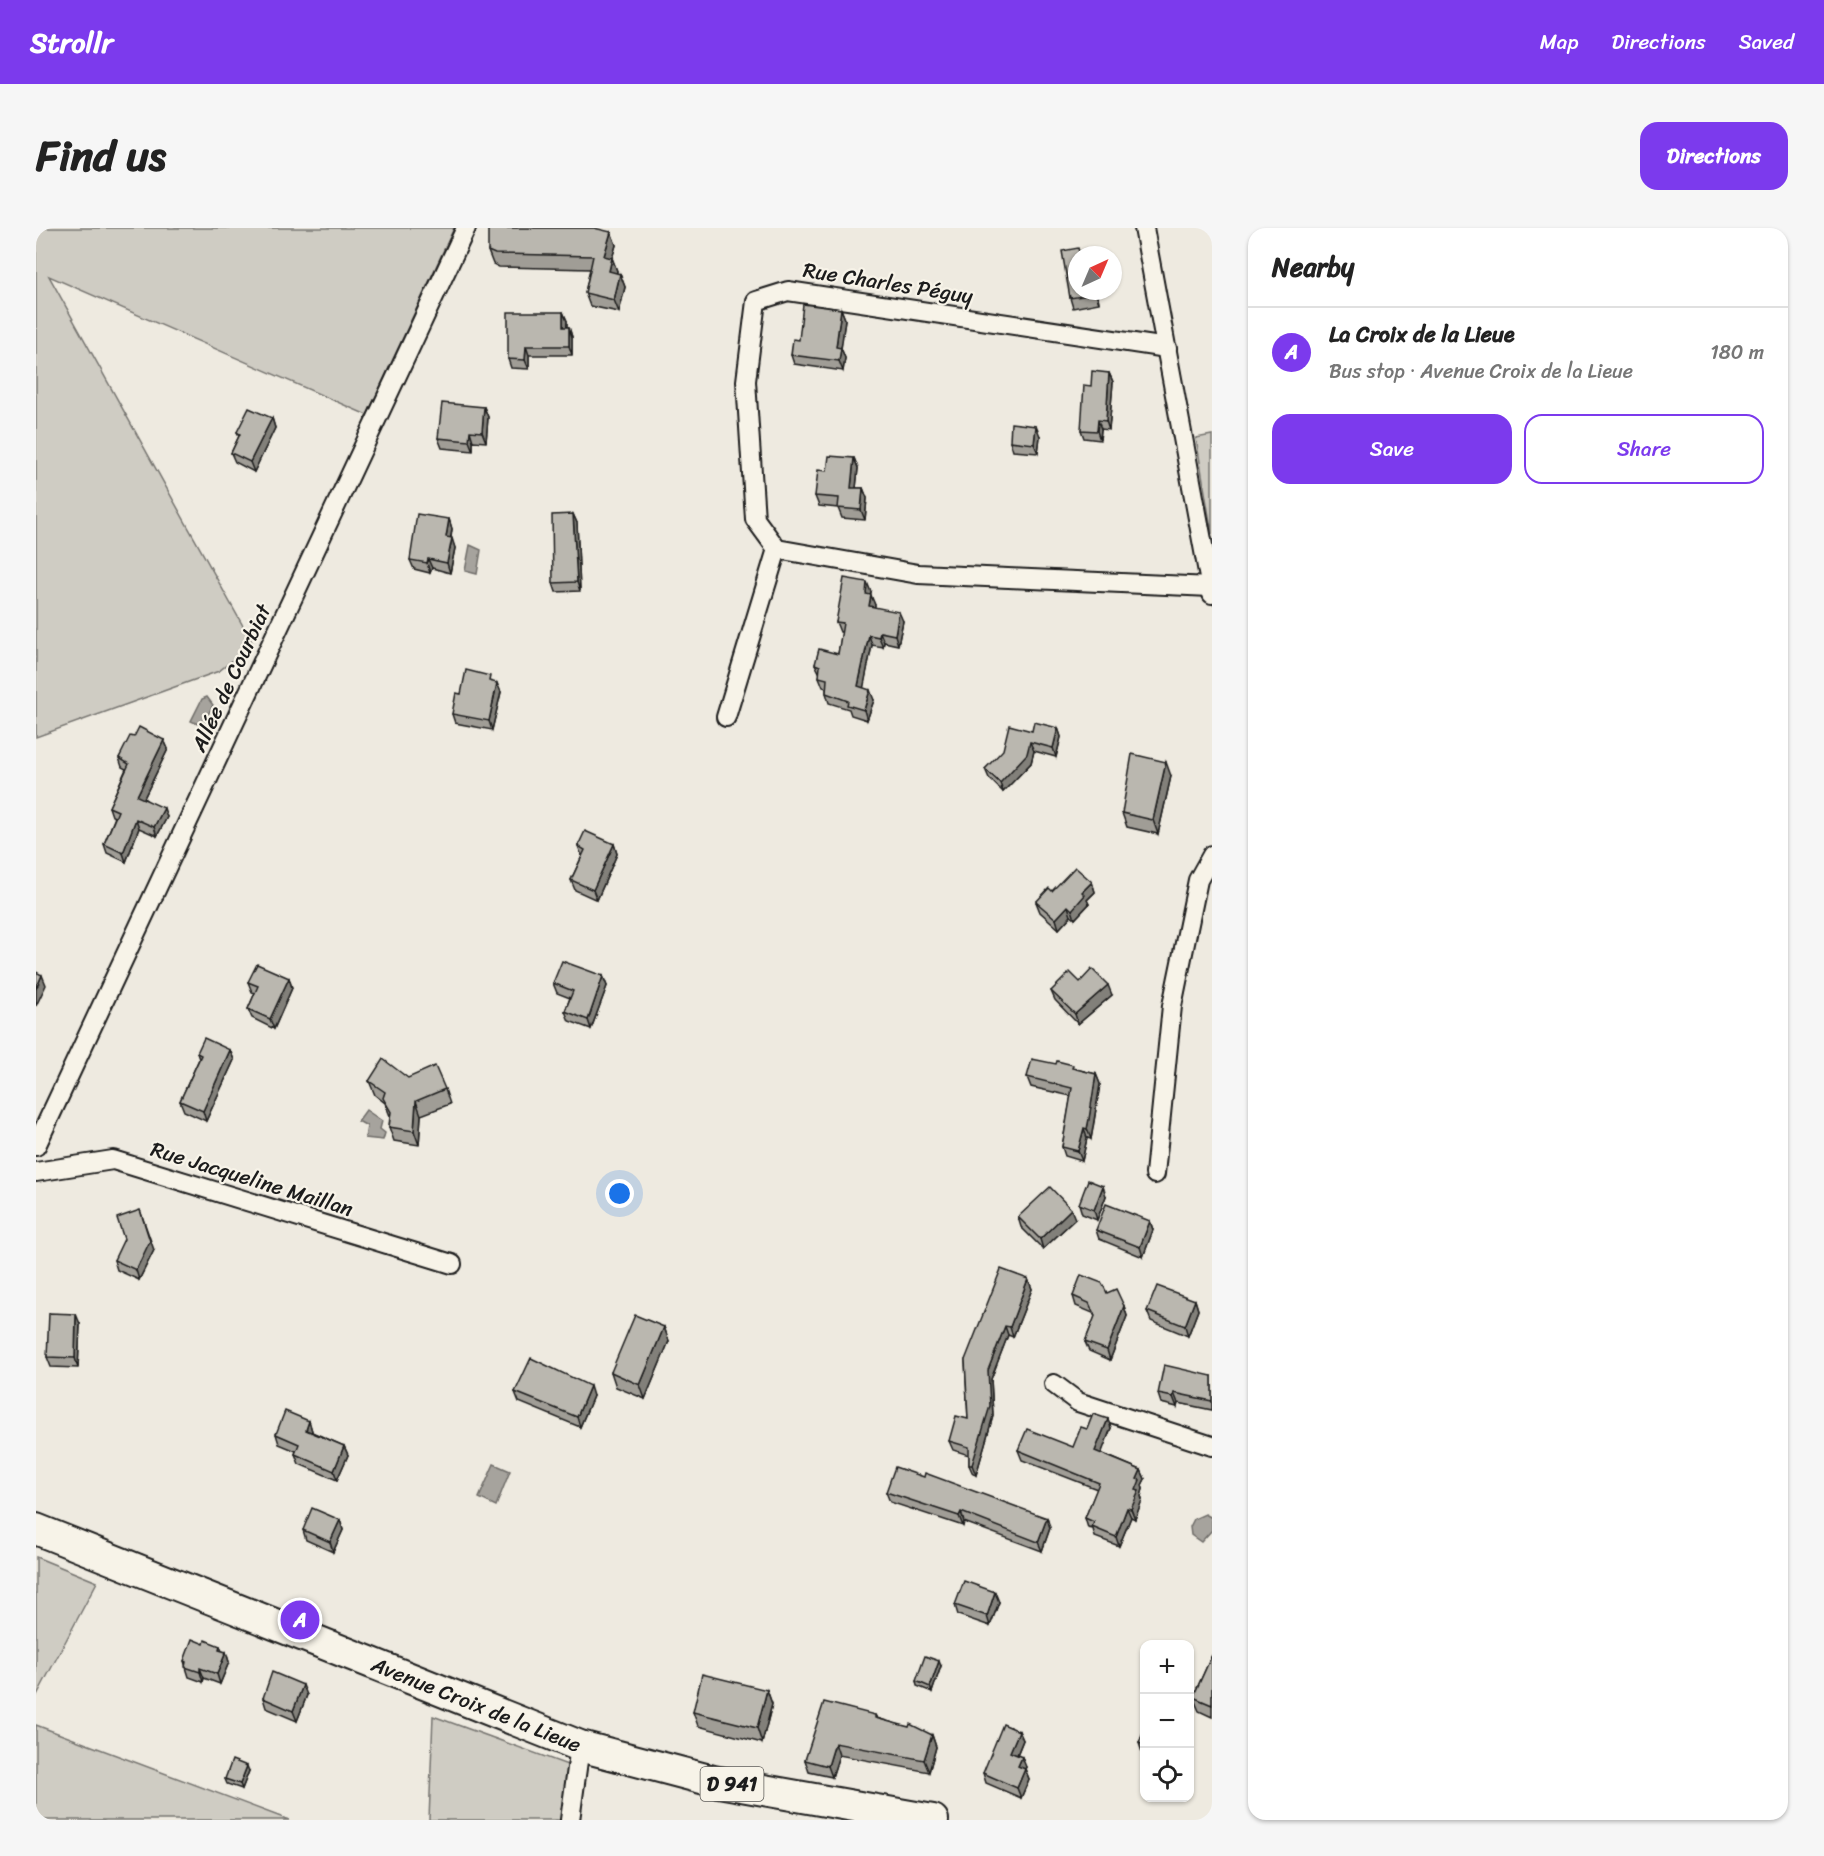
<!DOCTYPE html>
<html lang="en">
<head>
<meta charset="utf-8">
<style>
	:root { --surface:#fff; --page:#f6f6f6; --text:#222; --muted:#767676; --line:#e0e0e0; --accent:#7c3aed }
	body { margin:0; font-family:Sriracha,sans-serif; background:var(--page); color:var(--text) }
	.controls { position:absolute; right:18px; bottom:18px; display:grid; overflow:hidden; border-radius:12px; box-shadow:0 2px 4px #0004 }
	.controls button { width:54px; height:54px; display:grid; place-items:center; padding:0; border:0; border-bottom:2px solid var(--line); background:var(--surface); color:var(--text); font:30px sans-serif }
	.compass { position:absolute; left:1032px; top:18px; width:54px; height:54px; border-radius:50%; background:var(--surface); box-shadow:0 2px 4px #0004; rotate:44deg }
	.you { position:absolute; left:584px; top:966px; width:21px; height:21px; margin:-15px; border:4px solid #fff; border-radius:50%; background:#1a73e8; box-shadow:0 0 0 9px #1a73e833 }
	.badge { display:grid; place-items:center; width:39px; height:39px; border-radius:50%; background:var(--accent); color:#fff; font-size:20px; font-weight:700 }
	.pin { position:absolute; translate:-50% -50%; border:3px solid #fff; box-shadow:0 2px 6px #0006 }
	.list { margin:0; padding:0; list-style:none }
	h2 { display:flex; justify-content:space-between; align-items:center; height:78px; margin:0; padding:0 24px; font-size:26px }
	h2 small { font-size:20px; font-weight:400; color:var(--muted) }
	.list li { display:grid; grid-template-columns:39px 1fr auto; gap:18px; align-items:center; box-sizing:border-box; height:90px; padding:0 24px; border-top:2px solid var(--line) }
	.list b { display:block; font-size:22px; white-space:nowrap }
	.list p { margin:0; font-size:20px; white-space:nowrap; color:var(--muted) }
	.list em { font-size:20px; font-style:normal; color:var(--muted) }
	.actions { display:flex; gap:12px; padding:18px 24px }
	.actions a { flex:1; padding:14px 0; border:2px solid var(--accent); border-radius:18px; text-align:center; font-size:21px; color:var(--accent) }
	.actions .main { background:var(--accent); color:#fff }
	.icon { flex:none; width:33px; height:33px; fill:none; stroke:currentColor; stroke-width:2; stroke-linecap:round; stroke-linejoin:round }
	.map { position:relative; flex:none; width:1176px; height:1592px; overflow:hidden; border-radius:18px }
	header { display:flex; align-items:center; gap:36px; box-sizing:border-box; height:84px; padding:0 30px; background:var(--accent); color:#fff }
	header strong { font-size:28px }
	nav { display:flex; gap:33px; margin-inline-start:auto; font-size:21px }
	.intro { display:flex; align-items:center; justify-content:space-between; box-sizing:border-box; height:144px; padding:0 36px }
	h1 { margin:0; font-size:42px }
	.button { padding:15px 27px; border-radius:18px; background:var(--accent); color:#fff; font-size:21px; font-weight:700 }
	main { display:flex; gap:36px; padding:0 36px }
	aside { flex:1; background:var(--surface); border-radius:18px; box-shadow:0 2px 4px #0004 }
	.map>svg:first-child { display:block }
	.green { fill:#cfccc3; stroke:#767470; stroke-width:1.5 }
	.water { fill:#a6a39d; stroke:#6f6d69; stroke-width:1.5 }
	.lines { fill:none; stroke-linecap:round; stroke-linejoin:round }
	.minor-casing { stroke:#1c1c1c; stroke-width:22 }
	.primary-casing { stroke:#1c1c1c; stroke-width:34 }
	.minor { stroke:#f7f3e8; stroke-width:18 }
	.primary { stroke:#f7f3e8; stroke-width:30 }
	.wall { fill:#a09d96; stroke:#1c1c1c; stroke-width:1.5 }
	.shaded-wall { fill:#82807a; stroke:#1c1c1c; stroke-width:1.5 }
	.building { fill:#bab7af; stroke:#1c1c1c; stroke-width:1.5 }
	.labels { text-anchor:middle; stroke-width:4.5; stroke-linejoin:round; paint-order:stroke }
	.shield { fill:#f7f3e8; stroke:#5e5c59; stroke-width:1.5 }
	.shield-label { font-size:20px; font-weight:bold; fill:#1c1c1c }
	.street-label { font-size:21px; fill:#1c1c1c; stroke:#f7f3e8 }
</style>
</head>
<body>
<header>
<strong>Strollr</strong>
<nav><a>Map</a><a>Directions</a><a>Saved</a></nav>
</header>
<div class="intro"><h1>Find us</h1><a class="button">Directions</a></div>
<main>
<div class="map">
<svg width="1176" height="1592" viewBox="0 0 1176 1592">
	<rect width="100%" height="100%" fill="#eeeae0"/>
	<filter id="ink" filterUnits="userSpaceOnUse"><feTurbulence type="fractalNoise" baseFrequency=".0167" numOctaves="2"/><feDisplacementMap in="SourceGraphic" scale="12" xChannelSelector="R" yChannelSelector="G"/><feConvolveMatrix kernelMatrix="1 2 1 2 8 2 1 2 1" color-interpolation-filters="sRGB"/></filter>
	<g filter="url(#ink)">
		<g class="green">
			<path d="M0,0H418L331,187L13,48L217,416L183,443L0,509Z"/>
			<path d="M1176,207V306L1160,210Z"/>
			<path d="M0,1329L61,1354L0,1469Z"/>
			<path d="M397,1488L548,1543L542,1592H393Z"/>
			<path d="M0,1497L253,1592H0Z"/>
		</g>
		<g class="water">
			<path d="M434,317L445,322L441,346L429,343Z"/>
			<path d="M171,469L177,477L166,498L155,493L166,471Z"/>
			<path d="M330,882L346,893L344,901L349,905L347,912L329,910L331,898L322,893Z"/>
			<path d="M458,1236L474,1243L460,1278L443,1270Z"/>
			<path d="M1169,1286L1176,1290V1302L1165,1314L1155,1307L1154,1299L1158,1291Z"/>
		</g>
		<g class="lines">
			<g class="minor-casing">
				<g id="minor">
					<path d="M1108,0L1176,366"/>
					<path d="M1131,120L752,63L720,73L710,153L719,291L741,321L882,346L1175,359"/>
					<path d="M690,489L741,321"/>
					<path d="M0,918L430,0"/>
					<path d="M0,944L77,932L416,1036"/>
					<path d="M1119,946L1136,778L1162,652L1176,627"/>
					<path d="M1018,1156L1042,1174L1176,1218"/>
					<path d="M534,1592L544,1518"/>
				</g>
			</g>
			<g class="primary-casing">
				<g id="primary">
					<path id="s1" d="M0,1301L544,1518L677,1553L897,1592"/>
				</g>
			</g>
			<use href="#minor" class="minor"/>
			<use href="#primary" class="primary"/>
		</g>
		<g class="wall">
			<path d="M575,4L580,17L576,30L581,43L580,45L584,46L589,59L583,84L554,78L549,65L554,41L463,39L457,36L452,23Z"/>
			<path d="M1041,27L1061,63L1063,75L1037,80L1034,70Z"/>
			<path d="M805,81L809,91L805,120L809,130L807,143L758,136L755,127L763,112Z"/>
			<path d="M527,84L531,93V99H533L536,109V127H493V141L475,140L472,131Z"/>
			<path d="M1073,145L1077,154L1073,202L1065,201L1064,212L1048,210L1045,202L1055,158Z"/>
			<path d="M448,179L452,189L450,214L437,213V223L406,220L402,210Z"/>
			<path d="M236,190L239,200L218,244L199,234L195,225L203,208L201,204Z"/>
			<path d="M1004,208L1002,225L977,223L974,213Z"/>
			<path d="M818,230L822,240L820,260H827L831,270L829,292L806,290L802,280L783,278L779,268L791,243Z"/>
			<path d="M537,286L541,295L544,363L520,364L517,355Z"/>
			<path d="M413,291L416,301L415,310L419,320L414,345L396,340L394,345L378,341L374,332Z"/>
			<path d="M835,364L834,367L839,377L838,379L867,393L862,417L848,414L847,419L836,417L827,460L838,472L831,492L815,487L813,481L793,475L790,465V460L787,459L783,449L784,446L779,436L802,426L806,404H804L800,394Z"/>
			<path d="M456,454L465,464L456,502L419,495L416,486L425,466Z"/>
			<path d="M1022,500L1025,509L1020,529L998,523L995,535L967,564L953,550L949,541L996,503Z"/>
			<path d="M98,509L128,512L132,521L108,570L131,589L121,608L103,600L90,634L71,625L68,616L79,589L76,588L73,579L90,541L86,539L83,530Z"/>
			<path d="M1135,548L1122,606L1091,599L1086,585Z"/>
			<path d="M578,616L581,626L561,672L539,662L535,652L546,628L542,618Z"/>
			<path d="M1056,654L1059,664L1051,672L1053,676L1039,691L1035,688L1023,701L1004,684L1000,674L1016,663Z"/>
			<path d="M567,748L571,758L555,801L533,793L529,783L534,770L521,765L517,755Z"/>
			<path d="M253,750L256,760L238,801L216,790L212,781L219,765L216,764L212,754Z"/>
			<path d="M1044,754L1076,767L1042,796L1019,772L1015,763Z"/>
			<path d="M194,822L198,832L170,893L148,883L144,873L163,831L161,825Z"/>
			<path d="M1039,841L1060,846L1064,856L1057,900L1055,911L1051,910L1046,933L1029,928L1026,919L1035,868L995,859L991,849Z"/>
			<path d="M372,850L409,861L414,876L385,887L383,917L358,913L353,899L354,888L349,875L339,867L333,853Z"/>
			<path d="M1070,968L1061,992L1046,986L1043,976Z"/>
			<path d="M982,989L1039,991L1007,1021L985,999Z"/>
			<path d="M1114,993L1117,1002L1107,1029L1063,1011L1060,1002Z"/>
			<path d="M118,1022L103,1052L81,1042L78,1032Z"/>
			<path d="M992,1051L996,1061L977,1109L972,1107L955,1151L957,1188L940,1247L937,1246L933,1237V1227L917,1222L913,1213L932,1191L929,1132Z"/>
			<path d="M1071,1065L1088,1078L1091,1088L1074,1132L1053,1123L1049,1114L1059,1089L1057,1085L1040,1078L1037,1068Z"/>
			<path d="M1159,1072L1162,1082L1152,1108L1115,1093L1111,1083Z"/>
			<path d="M44,1096L42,1140L15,1139L11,1129Z"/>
			<path d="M628,1099L633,1113L609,1171L580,1159L575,1144Z"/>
			<path d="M1176,1148V1182L1142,1175L1141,1179L1125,1175L1122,1166Z"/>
			<path d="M479,1164L557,1168L544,1199L483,1174Z"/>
			<path d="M1072,1191L1075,1200L1065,1225L1105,1242L1109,1251L1106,1257L1107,1261L1105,1268L1106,1272L1099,1291L1095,1289L1083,1318L1059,1309L1057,1301L1052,1300L1049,1290L1061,1261L986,1232L982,1222L1037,1219Z"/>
			<path d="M273,1193L276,1203V1204L308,1218L312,1227L301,1252L263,1236L259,1226L260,1223L243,1216L240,1206Z"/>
			<path d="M850,1264L1011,1290L1014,1300L1006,1323L928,1294L927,1298L854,1274Z"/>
			<path d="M304,1292L307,1302L297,1324L270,1312L267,1302Z"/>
			<path d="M963,1374L954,1398L922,1387L919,1377Z"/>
			<path d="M168,1416L184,1418L186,1423L190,1424L193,1434L184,1456L168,1450L167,1454L153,1449L148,1433Z"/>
			<path d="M1176,1427V1489L1163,1483L1157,1469Z"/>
			<path d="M905,1438L896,1464L881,1458L880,1453Z"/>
			<path d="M731,1462L736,1476L726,1515L662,1498L657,1484Z"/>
			<path d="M271,1467L261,1493L230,1480L227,1470Z"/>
			<path d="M839,1487L841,1490L896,1507L900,1519L893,1544L803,1527L796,1549L773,1544L769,1532Z"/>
			<path d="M983,1503L987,1512L981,1527L990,1539L989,1541L993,1551L985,1570L950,1555L947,1545Z"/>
			<path d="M1108,1503V1526L1106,1524L1103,1515Z"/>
			<path d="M213,1543L206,1561L191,1556L189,1551Z"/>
		</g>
		<g class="shaded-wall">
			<path d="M575,4L580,17L573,41L568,28Z"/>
			<path d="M576,30L581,43L578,56L573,43Z"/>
			<path d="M584,46L589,59L583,84L578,72Z"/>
			<path d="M1059,63H1061L1063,75Z"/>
			<path d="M805,81L809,91L804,129L800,119Z"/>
			<path d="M527,84L531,93L530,109L527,99Z"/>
			<path d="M533,99L536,109V127L533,118Z"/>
			<path d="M490,118L493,127V141L489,132Z"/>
			<path d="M805,120L809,130L807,143L803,133Z"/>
			<path d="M1073,145L1077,154L1073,202L1070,193Z"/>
			<path d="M448,179L452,189L450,214L446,204Z"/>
			<path d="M236,190L239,200L218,244L214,234Z"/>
			<path d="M1062,192L1065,201L1064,212L1061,203Z"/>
			<path d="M1000,198L1004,208L1002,225L998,216Z"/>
			<path d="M434,203L437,213V223L433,213Z"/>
			<path d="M818,230L822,240L819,270L815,260Z"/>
			<path d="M827,260L831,270L829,292L825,282Z"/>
			<path d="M537,286L541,295L544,363L541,354Z"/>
			<path d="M413,291L416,301L413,319L410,309Z"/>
			<path d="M416,310L419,320L414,345L411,335Z"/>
			<path d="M392,331L396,340L394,345L391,335Z"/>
			<path d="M831,354L835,364L833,376L830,366Z"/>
			<path d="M835,367L839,377L837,388L833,378Z"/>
			<path d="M863,384L867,393L862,417L859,407Z"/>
			<path d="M844,404L848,414L847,419L843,409Z"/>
			<path d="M833,407L836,417L826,467L822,458Z"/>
			<path d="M461,455L465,464L456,502L453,493Z"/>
			<path d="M834,462L838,472L831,492L828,482Z"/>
			<path d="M1022,500L1025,509L1020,529L1017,520Z"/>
			<path d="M128,512L132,521L105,576L101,568Z"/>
			<path d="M994,514L998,523L995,535L967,564L964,555Z"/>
			<path d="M1130,534L1135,548L1122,606L1117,592Z"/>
			<path d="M128,580L131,589L121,608L118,599Z"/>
			<path d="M100,591L103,600L90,634L87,625Z"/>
			<path d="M578,616L581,626L561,672L557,662Z"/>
			<path d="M1056,654L1059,664L1051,672L1053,676L1039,691L1036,682L1046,664Z"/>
			<path d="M1032,678L1035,688L1023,701L1020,691Z"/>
			<path d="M6,747L10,757L0,778V761Z"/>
			<path d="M567,748L571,758L555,801L552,792Z"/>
			<path d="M253,750L256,760L238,801L234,791Z"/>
			<path d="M1072,757L1076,767L1042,796L1039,786Z"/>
			<path d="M194,822L198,832L170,893L167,883Z"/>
			<path d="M1060,846L1064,856L1055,911L1051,901Z"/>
			<path d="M380,873L385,887L383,917L378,903Z"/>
			<path d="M1048,900L1051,910L1046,933L1042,923Z"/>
			<path d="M1067,958L1070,968L1061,992L1058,982Z"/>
			<path d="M1035,981L1039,991L1007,1021L1004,1011Z"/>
			<path d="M104,982L118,1022L103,1052L100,1042Z"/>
			<path d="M1114,993L1117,1002L1107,1029L1104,1019Z"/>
			<path d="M992,1051L996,1061L977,1109L974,1099Z"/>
			<path d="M1159,1072L1162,1082L1152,1108L1149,1098Z"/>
			<path d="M1088,1078L1091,1088L1074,1132L1071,1122Z"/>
			<path d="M40,1086L44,1096L42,1140L39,1130Z"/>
			<path d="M969,1098L972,1107L955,1151L957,1188L940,1247L936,1237L952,1142Z"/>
			<path d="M628,1099L633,1113L609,1171L604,1157Z"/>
			<path d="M554,1158L557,1168L544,1199L541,1189Z"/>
			<path d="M1138,1165L1142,1175L1141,1179L1137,1169Z"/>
			<path d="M1072,1191L1075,1200L1063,1232L1059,1223Z"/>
			<path d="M273,1193L276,1203L273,1211L270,1202Z"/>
			<path d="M308,1218L312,1227L301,1252L298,1243Z"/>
			<path d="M1105,1242L1109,1251L1106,1257L1107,1261L1105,1268L1106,1272L1099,1291L1095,1281L1100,1262L1101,1251Z"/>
			<path d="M1091,1280L1095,1289L1083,1318L1080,1309Z"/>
			<path d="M925,1284L928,1294L927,1298L923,1288Z"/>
			<path d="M1011,1290L1014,1300L1006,1323L1002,1314Z"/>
			<path d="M304,1292L307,1302L297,1324L294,1314Z"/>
			<path d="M959,1364L963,1374L954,1398L951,1388Z"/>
			<path d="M190,1424L193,1434L184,1456L181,1446Z"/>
			<path d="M903,1433L905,1438L896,1464L894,1459Z"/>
			<path d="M164,1440L168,1450L167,1454L164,1444Z"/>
			<path d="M267,1457L271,1467L261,1493L257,1483Z"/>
			<path d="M731,1462L736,1476L726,1515L721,1500Z"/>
			<path d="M1154,1490L1157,1498L1154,1505Z"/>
			<path d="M983,1503L987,1512L978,1534L974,1524Z"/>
			<path d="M896,1507L900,1519L893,1544L888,1532Z"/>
			<path d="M799,1515L803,1527L796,1549L792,1538Z"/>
			<path d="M986,1529L990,1539L986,1548L982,1538Z"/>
			<path d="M211,1538L213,1543L206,1561L204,1556Z"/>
			<path d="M989,1541L993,1551L985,1570L981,1560Z"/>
		</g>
		<g class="building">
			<path d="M452,0H558L575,4L568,28L576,30L573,43L584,46L578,72L549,65L557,28L459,26L452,23Z"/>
			<path d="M1042,20L1044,27H1041V63H1059L1060,66L1034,70L1026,23Z"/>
			<path d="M767,76L805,81L800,119L805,120L803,133L755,127L757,111L763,112Z"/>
			<path d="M472,84H527V99H533V118H490L489,132L472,131Z"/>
			<path d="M1056,143L1073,145L1070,193L1062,192L1061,203L1045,202L1048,157L1055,158Z"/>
			<path d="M406,175L448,179L446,204L434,203L433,213L402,210Z"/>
			<path d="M213,180L236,190L214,234L195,225L204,206L201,204Z"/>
			<path d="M975,195L1000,198L998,216L974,213Z"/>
			<path d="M793,228L818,230L815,260H827L825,282L802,280L803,270L779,268L782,242L791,243Z"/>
			<path d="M381,286L413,291L410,309L416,310L411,335L392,331L391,335L374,332Z"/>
			<path d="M537,286L541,354L517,355L516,287Z"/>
			<path d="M808,350L831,354L830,366L835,367L833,378L863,384L859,407L844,404L843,409L833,407L822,458L834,462L828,482L811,477L812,473L790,465L791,451L783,449L784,438L779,436L783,421L802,426L807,395L800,394Z"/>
			<path d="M430,442L454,448L453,453L461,455L453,493L416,486L420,465L425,466Z"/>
			<path d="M998,494L1022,500L1017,520L994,514L991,526L964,555L949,541L967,522L973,497L996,503Z"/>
			<path d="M103,499L128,512L101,568L128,580L118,599L100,591L87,625L68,616L82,583L73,579L93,536L83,530L94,508L98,509Z"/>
			<path d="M1096,526L1130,534L1117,592L1086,585Z"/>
			<path d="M549,603L578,616L557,662L535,652L549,622L542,618Z"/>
			<path d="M1039,639L1056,654L1046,664L1049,667L1036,682L1032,678L1020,691L1000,674L1013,660L1016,663Z"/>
			<path d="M526,733L567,748L552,792L529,783L537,763L517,755Z"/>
			<path d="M221,736L253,750L234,791L212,781L222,758L212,754Z"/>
			<path d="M1056,741L1072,757L1039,786L1015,763L1034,744L1044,754Z"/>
			<path d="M0,744L6,747L0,761Z"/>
			<path d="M168,810L194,822L167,883L144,873L165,827L161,825Z"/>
			<path d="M347,831L372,850L399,838L409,861L380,873L378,903L353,899L355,884L347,870L349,864L333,853Z"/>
			<path d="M996,831L1020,836L1021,833L1037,837L1036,840L1060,846L1053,891L1051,901L1048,900L1042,923L1026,919L1036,860L991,849Z"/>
			<path d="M1052,952L1067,958L1058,982L1043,976Z"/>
			<path d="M1014,959L1035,981L1004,1011L982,989Z"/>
			<path d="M1070,976L1114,993L1104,1019L1060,1002Z"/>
			<path d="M104,982L114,1013L100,1042L78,1032L88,1011L81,990Z"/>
			<path d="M965,1041L992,1051L974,1099L969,1098L952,1142L954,1178L936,1237H933V1219L913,1213L920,1188L932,1191L929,1132Z"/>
			<path d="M1045,1047L1066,1055L1071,1065L1080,1061L1088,1078L1071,1122L1049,1114L1059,1088L1053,1075L1037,1068Z"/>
			<path d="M1121,1058L1159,1072L1149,1098L1111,1083Z"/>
			<path d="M13,1085L40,1086L39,1130L11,1129Z"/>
			<path d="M599,1087L628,1099L604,1157L575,1144Z"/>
			<path d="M495,1130L554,1158L541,1189L479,1164Z"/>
			<path d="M1128,1137L1176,1148V1173L1138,1165L1137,1169L1122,1166Z"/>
			<path d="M249,1183L273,1193L270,1202L308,1218L298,1243L259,1226L263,1216L240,1206Z"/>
			<path d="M1057,1186L1072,1191L1059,1223L1105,1242L1101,1251L1104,1252L1100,1262L1103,1263L1095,1281L1091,1280L1080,1309L1056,1299L1058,1294L1049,1290L1063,1255L982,1222L991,1201L1037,1219L1045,1199L1051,1201Z"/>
			<path d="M859,1239L888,1249L889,1245L1011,1290L1002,1314L925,1284L923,1288L850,1264Z"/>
			<path d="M276,1280L304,1292L294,1314L267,1302Z"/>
			<path d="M928,1353L959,1364L951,1388L919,1377Z"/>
			<path d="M156,1411L168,1416L169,1412L184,1418L183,1422L190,1424L181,1446L164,1440V1444L149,1439L150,1434L148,1433Z"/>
			<path d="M1176,1427V1477L1157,1469Z"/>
			<path d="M889,1428L903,1433L894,1459L880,1453Z"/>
			<path d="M236,1444L267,1457L257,1483L227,1470Z"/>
			<path d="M666,1446L731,1462L721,1500L657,1484Z"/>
			<path d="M788,1474L839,1487V1490L873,1499L874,1496L896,1507L888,1532L799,1515L792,1538L769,1532Z"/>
			<path d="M967,1496L983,1503L974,1524L986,1529L982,1538L989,1541L981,1560L947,1545Z"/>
			<path d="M1108,1503V1517L1103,1515Z"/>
			<path d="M196,1532L211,1538L204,1556L189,1551Z"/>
		</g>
	</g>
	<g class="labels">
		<rect class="shield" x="664.5" y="1539" width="63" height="34" rx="4.5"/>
		<g class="shield-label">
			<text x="696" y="1563">D 941</text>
		</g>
		<g class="street-label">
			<text transform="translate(852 55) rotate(9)" y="7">Rue Charles Péguy</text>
			<text transform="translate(195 450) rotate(-65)" y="7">Allée de Courbiat</text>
			<text transform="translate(216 951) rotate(17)" y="7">Rue Jacqueline Maillan</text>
			<text dy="7" stroke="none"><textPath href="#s1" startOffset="474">Avenue Croix de la Lieue</textPath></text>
		</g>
	</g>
</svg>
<div class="controls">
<button>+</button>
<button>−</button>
<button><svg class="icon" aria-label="locate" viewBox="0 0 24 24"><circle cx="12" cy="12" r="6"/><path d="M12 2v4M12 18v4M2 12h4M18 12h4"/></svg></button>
</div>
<svg class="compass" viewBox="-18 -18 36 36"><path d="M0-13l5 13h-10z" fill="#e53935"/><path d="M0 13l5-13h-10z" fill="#767676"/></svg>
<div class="you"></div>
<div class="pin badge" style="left:264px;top:1392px">A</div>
</div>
<aside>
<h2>Nearby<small></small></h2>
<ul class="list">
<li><span class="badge">A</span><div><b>La Croix de la Lieue</b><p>Bus stop · Avenue Croix de la Lieue</p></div><em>180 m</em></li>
</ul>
<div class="actions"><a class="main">Save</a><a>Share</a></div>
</aside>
</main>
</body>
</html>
